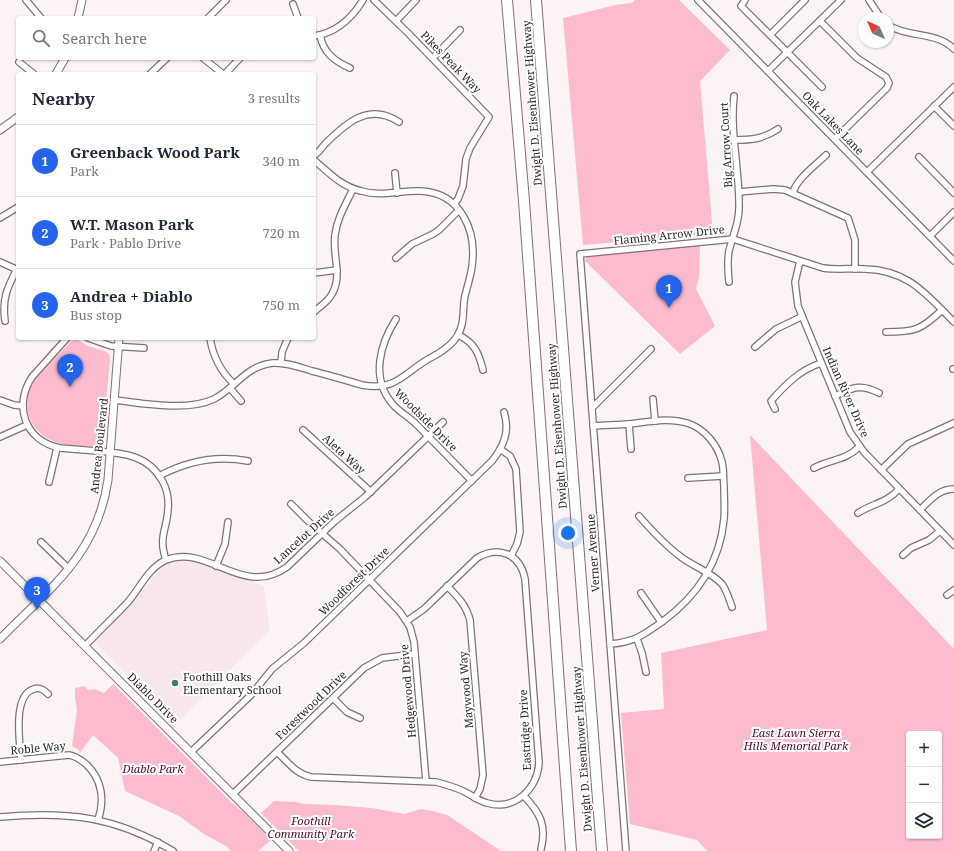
<!DOCTYPE html>
<html lang="en">
<head>
<meta charset="utf-8">
<style>
	:root { --surface:#fff; --page:#f2f2f3; --text:#1f2937; --muted:#747a83; --line:#e0e1e3; --accent:#2563eb }
	body { margin:0; font-family:"Noto Serif",serif; background:var(--page); color:var(--text) }
	.controls { position:absolute; right:12px; bottom:12px; display:grid; overflow:hidden; border-radius:4px; box-shadow:0 1px 3px #0004 }
	.controls button { width:36px; height:36px; display:grid; place-items:center; padding:0; border:0; border-bottom:1px solid var(--line); background:var(--surface); color:var(--text); font:20px sans-serif }
	.compass { position:absolute; left:858px; top:12px; width:36px; height:36px; border-radius:50%; background:var(--surface); box-shadow:0 1px 3px #0004; rotate:315deg }
	.you { position:absolute; left:568px; top:533px; width:14px; height:14px; margin:-10px; border:3px solid #fff; border-radius:50%; background:#1a73e8; box-shadow:0 0 0 6px #1a73e833 }
	.badge { display:grid; place-items:center; width:26px; height:26px; border-radius:50%; background:var(--accent); color:#fff; font-size:13px; font-weight:700 }
	.pin { position:absolute; translate:-50% -33px; filter:drop-shadow(0 1px 2px #0008) }
	.pin::after { content:''; position:absolute; top:21px; width:14px; height:12px; background:inherit; clip-path:polygon(0 0,100% 0,50% 100%) }
	.list { margin:0; padding:0; list-style:none }
	h2 { display:flex; justify-content:space-between; align-items:center; height:52px; margin:0; padding:0 16px; font-size:17px }
	h2 small { font-size:13px; font-weight:400; color:var(--muted) }
	.list li { display:grid; grid-template-columns:26px 1fr auto; gap:12px; align-items:center; box-sizing:border-box; height:72px; padding:0 16px; border-top:1px solid var(--line) }
	.list b { display:block; font-size:15px; white-space:nowrap }
	.list p { margin:0; font-size:13px; white-space:nowrap; color:var(--muted) }
	.list em { font-size:13px; font-style:normal; color:var(--muted) }
	.icon { flex:none; width:22px; height:22px; fill:none; stroke:currentColor; stroke-width:2; stroke-linecap:round; stroke-linejoin:round }
	.map { position:relative; flex:none; width:954px; height:851px; overflow:hidden }
	.search { position:absolute; background:var(--surface); box-shadow:0 1px 3px #0004; left:16px; top:16px; width:300px; height:44px; display:flex; align-items:center; gap:10px; box-sizing:border-box; padding:0 14px; border-radius:4px; color:var(--muted); font-size:15px }
	.panel { position:absolute; background:var(--surface); box-shadow:0 1px 3px #0004; left:16px; top:72px; width:300px; height:268px; border-radius:4px }
	.map>svg:first-child { display:block }
	.built { fill:#f8e6ea }
	.green { fill:#fdbccd; fill-rule:evenodd }
	.lines { fill:none; stroke-linecap:round; stroke-linejoin:round }
	.minor-casing { stroke:#836f74; stroke-width:8 }
	.tertiary-casing { stroke:#836f74; stroke-width:9 }
	.motorway-casing { stroke:#836f74; stroke-width:12 }
	.minor { stroke:#fff; stroke-width:5.5 }
	.tertiary { stroke:#fff; stroke-width:7 }
	.motorway { stroke:#fff; stroke-width:10 }
	.poi-dot { fill:#3a7f74; stroke:#fff; stroke-width:1.5 }
	.labels { text-anchor:middle; stroke-width:4; stroke-linejoin:round; paint-order:stroke }
	.street-label { font-size:11px; fill:#2d2527; stroke:#fff }
	.poi-label { font-size:11px; fill:#2d2527; stroke:#fff; text-anchor:start }
	.park-label { font-size:11px; font-style:italic; fill:#530628; stroke:#fff }
</style>
</head>
<body>
<div class="map">
<svg width="954" height="851" viewBox="0 0 954 851">
	<rect width="100%" height="100%" fill="#fcf3f5"/>
	<path class="built" d="M182,561L196,563L264,586L270,630L175,725L95,642L136,600L154,576L167,564Z"/>
	<g class="green">
		<path d="M635,0H679L730,50L700,81L713,234L583,245L563,18L615,5L632,3Z"/>
		<path d="M700,244L699,277L696,289L715,326L680,354L585,261L588,253Z"/>
		<path d="M76,339L88,346L105,351L109,354L110,359L102,444L99,446C87,446 74,446 62,444C32,438 17,406 35,380C44,367 60,354 70,342Z"/>
		<path d="M750,435L954,649V851H707L697,840L630,824L621,713L664,709L661,653L767,630ZM909,734H939V836H909Z"/>
		<path d="M113,684L232,803L243,812L271,840L258,851H231L226,846L204,834L179,816L125,791L118,758L93,735L80,753L79,750L72,746L77,710L75,698V688L85,686L88,690L95,689L104,693Z"/>
		<path d="M274,801L295,802L304,804L335,805L372,808L404,814L421,809L433,811L447,815L501,851H299L261,813Z"/>
	</g>
	<g class="lines">
		<g class="minor-casing">
			<g id="minor">
				<path d="M26,0L41,18"/>
				<path d="M374,0L408,33L489,117L470,148L466,159L463,186L458,199L454,204"/>
				<path d="M698,0L954,261"/>
				<path d="M745,0L741,6L822,87"/>
				<path d="M869,0L881,18"/>
				<path d="M293,4L298,18"/>
				<path d="M208,18L226,0"/>
				<path d="M396,21L416,0"/>
				<path d="M820,21L857,58L886,77L889,83L887,88L835,139"/>
				<path d="M888,25C908,38 936,31 954,49"/>
				<path d="M320,35C323,52 334,61 350,68"/>
				<path d="M770,35L805,0"/>
				<path d="M314,36C336,33 352,18 363,0"/>
				<path d="M203,58L223,74"/>
				<path d="M433,58L460,30"/>
				<path d="M19,62L34,74"/>
				<path d="M768,71L841,0"/>
				<path d="M150,74L167,58"/>
				<path d="M225,74L240,58"/>
				<path d="M934,106L954,126"/>
				<path d="M734,140C752,140 763,139 778,129"/>
				<path d="M314,155C319,153 321,148 325,144C346,123 369,102 399,122"/>
				<path d="M919,157L954,193"/>
				<path d="M867,172L954,87"/>
				<path d="M395,173L397,193"/>
				<path d="M739,192L773,189L785,190L848,218L855,240V269"/>
				<path d="M793,193C796,179 816,165 826,155"/>
				<path d="M0,218L18,207"/>
				<path d="M930,236L954,212"/>
				<path d="M396,258L412,244L433,234L439,230L459,210"/>
				<path d="M800,261L795,282L798,306L850,432L864,452L954,545"/>
				<path d="M0,262L18,270"/>
				<path d="M314,273L337,270"/>
				<path d="M729,282C728,272 727,261 729,251C733,235 740,220 739,203C739,167 730,132 734,96"/>
				<path d="M314,312C319,307 326,303 330,297C344,278 332,256 335,235C337,218 346,204 353,189"/>
				<path d="M396,319C380,344 371,377 391,402C397,411 408,416 416,424C435,443 453,462 472,481"/>
				<path d="M5,321C2,299 7,288 17,269"/>
				<path d="M886,332C915,332 921,330 942,310"/>
				<path d="M458,335C474,342 479,353 483,370"/>
				<path d="M67,338L32,377C13,406 25,441 60,448C72,449 85,450 97,451C123,453 149,455 163,482C167,490 169,499 168,509C167,530 158,536 166,560"/>
				<path d="M88,338L111,346L144,348"/>
				<path d="M210,338C213,357 220,371 234,384"/>
				<path d="M755,347L776,329L801,317"/>
				<path d="M281,363L282,352L288,338"/>
				<path d="M953,369H954"/>
				<path d="M230,388L241,401"/>
				<path d="M835,396C852,388 860,383 879,393"/>
				<path d="M653,399L655,421"/>
				<path d="M0,400L14,405L23,406"/>
				<path d="M114,400C143,403 187,412 214,399C236,388 245,366 273,363C286,362 299,367 312,371C328,375 345,380 362,385C397,392 405,371 432,357C449,348 462,337 463,317C464,308 463,301 466,292C468,284 471,275 472,266C477,231 461,193 421,191C401,190 381,197 361,191C341,186 329,173 314,160"/>
				<path d="M592,408L651,349"/>
				<path d="M775,409L771,401C786,384 800,370 821,363"/>
				<path d="M629,424L631,449"/>
				<path d="M593,426C605,425 617,425 629,424C648,422 668,417 687,423C704,428 718,445 722,462C724,470 723,478 724,486C724,497 725,508 724,519C720,563 696,597 662,622C642,636 634,642 610,644"/>
				<path d="M303,430L371,492"/>
				<path d="M0,437L27,425"/>
				<path d="M500,449L510,456L516,469L520,532L517,544L511,556"/>
				<path d="M814,468C830,459 845,461 859,447"/>
				<path d="M881,470L908,444L954,423"/>
				<path d="M159,476C187,461 217,455 248,461"/>
				<path d="M688,478L723,476"/>
				<path d="M49,482L57,448"/>
				<path d="M291,504L309,522L340,549L400,612L410,627L414,642L426,781"/>
				<path d="M920,510C930,500 939,489 954,489"/>
				<path d="M858,513C872,504 888,502 899,489"/>
				<path d="M639,516C652,531 665,545 681,557C694,567 711,572 722,584C727,591 729,599 732,607"/>
				<path d="M41,542L69,569"/>
				<path d="M903,555L911,548L929,540L940,531"/>
				<path d="M216,566L225,544L228,522"/>
				<path d="M447,586C458,597 466,605 470,620L483,775L480,789L475,798"/>
				<path d="M641,593L661,622"/>
				<path d="M947,595L954,590"/>
				<path d="M637,639L642,653L646,672"/>
				<path d="M85,646C99,631 114,617 128,602C140,588 148,568 166,560C208,543 242,599 287,567L335,521L365,497L443,422"/>
				<path d="M333,698L347,712L360,718"/>
				<path d="M191,752L251,695L272,669L304,643L492,461C504,446 510,431 504,412"/>
				<path d="M277,752C288,762 296,774 311,777L436,782C446,785 456,787 465,792C473,796 479,801 487,803C515,811 537,789 539,763L525,579C520,554 499,545 477,558L424,609L407,621"/>
				<path d="M21,760C20,743 12,695 34,689C39,687 44,690 48,694"/>
				<path d="M0,762L69,755C76,756 81,760 86,764C102,779 105,800 98,820"/>
				<path d="M233,794L364,668L382,658L415,654"/>
				<path d="M524,796C540,813 547,825 541,849"/>
				<path d="M0,817C66,811 115,816 173,851"/>
				<path d="M154,851L158,842"/>
				<path d="M626,851L580,254L733,239L823,268C837,270 851,268 865,269C908,270 926,294 954,322"/>
			</g>
		</g>
		<g class="tertiary-casing">
			<g id="tertiary">
				<path d="M78,18L82,0"/>
				<path d="M56,74L65,58"/>
				<path d="M0,130L18,117"/>
				<path d="M0,561L289,851"/>
				<path d="M0,639C50,588 97,555 108,480L119,338"/>
			</g>
		</g>
		<g class="motorway-casing">
			<g id="motorway">
				<path d="M507,0L524,201L546,504L571,851"/>
				<path d="M536,0L602,851"/>
			</g>
		</g>
		<use href="#minor" class="minor"/>
		<use href="#tertiary" class="tertiary"/>
		<use href="#motorway" class="motorway"/>
	</g>
	<circle class="poi-dot" cx="175" cy="683" r="4"/>
	<g class="labels">
		<g class="street-label">
			<text transform="translate(451 62) rotate(46)" y="4">Pikes Peak Way</text>
			<text transform="translate(532 103) rotate(-94)" y="4">Dwight D. Eisenhower Highway</text>
			<text transform="translate(833 123) rotate(46)" y="4">Oak Lakes Lane</text>
			<text transform="translate(726 145) rotate(-93)" y="4">Big Arrow Court</text>
			<text transform="translate(669 235) rotate(-6)" y="4">Flaming Arrow Drive</text>
			<text transform="translate(846 392) rotate(66)" y="4">Indian River Drive</text>
			<text transform="translate(426 420) rotate(45)" y="4">Woodside Drive</text>
			<text transform="translate(557 426) rotate(-94)" y="4">Dwight D. Eisenhower Highway</text>
			<text transform="translate(99 446) rotate(-84)" y="4">Andrea Boulevard</text>
			<text transform="translate(344 454) rotate(42)" y="4">Aleta Way</text>
			<text transform="translate(304 536) rotate(-42)" y="4">Lancelot Drive</text>
			<text transform="translate(593 553) rotate(-94)" y="4">Verner Avenue</text>
			<text transform="translate(354 581) rotate(-44)" y="4">Woodforest Drive</text>
			<text transform="translate(466 690) rotate(-95)" y="4">Maywood Way</text>
			<text transform="translate(408 691) rotate(-95)" y="4">Hedgewood Drive</text>
			<text transform="translate(153 698) rotate(45)" y="4">Diablo Drive</text>
			<text transform="translate(311 705) rotate(-44)" y="4">Forestwood Drive</text>
			<text transform="translate(525 730) rotate(-93)" y="4">Eastridge Drive</text>
			<text transform="translate(38 748) rotate(-5)" y="4">Roble Way</text>
			<text transform="translate(582 749) rotate(-94)" y="4">Dwight D. Eisenhower Highway</text>
		</g>
		<g class="poi-label">
			<text x="183" y="681">Foothill Oaks<tspan x="183" dy="13">Elementary School</tspan></text>
		</g>
		<g class="park-label">
			<text x="796" y="737">East Lawn Sierra<tspan x="796" dy="13">Hills Memorial Park</tspan></text>
			<text x="153" y="773">Diablo Park</text>
			<text x="311" y="825">Foothill<tspan x="311" dy="13">Community Park</tspan></text>
		</g>
	</g>
</svg>
<div class="controls">
<button>+</button>
<button>−</button>
<button><svg class="icon" aria-label="layers" viewBox="0 0 24 24"><path d="M12 4l9 5-9 5-9-5zM3 14l9 5 9-5"/></svg></button>
</div>
<svg class="compass" viewBox="-18 -18 36 36"><path d="M0-13l5 13h-10z" fill="#e53935"/><path d="M0 13l5-13h-10z" fill="#747a83"/></svg>
<div class="you"></div>
<div class="pin badge" style="left:669px;top:308px">1</div>
<div class="pin badge" style="left:70px;top:387px">2</div>
<div class="pin badge" style="left:37px;top:610px">3</div>
<div class="search"><svg class="icon" aria-label="search" viewBox="0 0 24 24"><circle cx="10" cy="10" r="6"/><path d="M15 15l6 6"/></svg>Search here</div>
<section class="panel">
<h2>Nearby<small>3 results</small></h2>
<ul class="list">
<li><span class="badge">1</span><div><b>Greenback Wood Park</b><p>Park</p></div><em>340 m</em></li>
<li><span class="badge">2</span><div><b>W.T. Mason Park</b><p>Park · Pablo Drive</p></div><em>720 m</em></li>
<li><span class="badge">3</span><div><b>Andrea + Diablo</b><p>Bus stop</p></div><em>750 m</em></li>
</ul>
</section>
</div>
</body>
</html>
